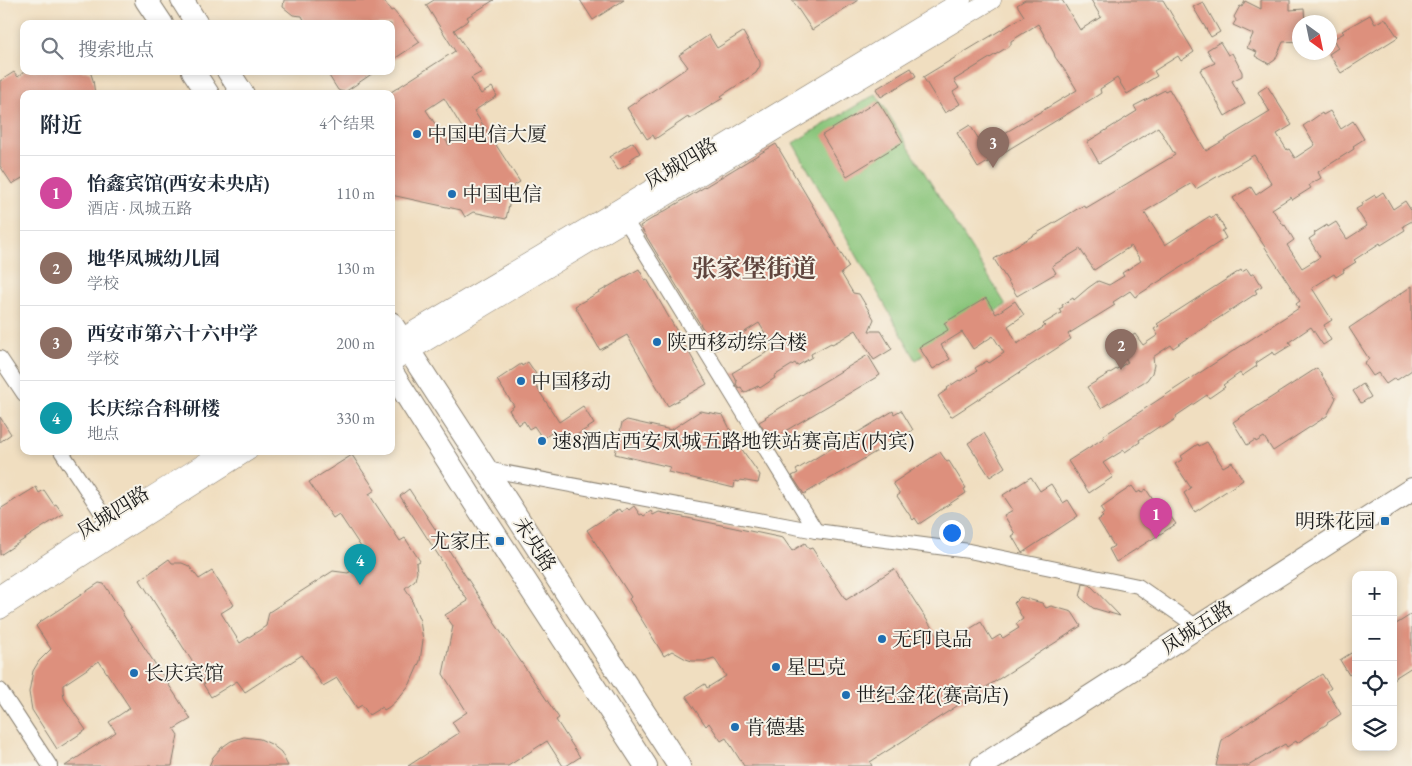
<!DOCTYPE html>
<html lang="zh">
<head>
<meta charset="utf-8">
<style>
	:root { --surface:#fff; --page:#f2f2f3; --text:#1f2937; --muted:#747a83; --line:#e0e1e3; --accent:#d93025 }
	body { margin:0; font-family:"EB Garamond","Noto Serif SC",serif; background:var(--page); color:var(--text) }
	.controls { position:absolute; right:15px; bottom:15px; display:grid; overflow:hidden; border-radius:10px; box-shadow:0 2px 8px #0003 }
	.controls button { width:45px; height:45px; display:grid; place-items:center; padding:0; border:0; border-bottom:1px solid var(--line); background:var(--surface); color:var(--text); font:25px sans-serif }
	.compass { position:absolute; left:1292px; top:15px; width:45px; height:45px; border-radius:50%; background:var(--surface); box-shadow:0 2px 8px #0003; rotate:147deg }
	.you { position:absolute; left:951px; top:532px; width:18px; height:18px; margin:-12px; border:4px solid #fff; border-radius:50%; background:#1a73e8; box-shadow:0 0 0 8px #1a73e833 }
	.badge { display:grid; place-items:center; width:32px; height:32px; border-radius:50%; background:var(--accent); color:#fff; font-size:16px; font-weight:700 }
	.pin { position:absolute; translate:-50% -41px; filter:drop-shadow(0 1px 2px #0008) }
	.pin::after { content:''; position:absolute; top:26px; width:18px; height:15px; background:inherit; clip-path:polygon(0 0,100% 0,50% 100%) }
	.list { margin:0; padding:0; list-style:none }
	h2 { display:flex; justify-content:space-between; align-items:center; height:65px; margin:0; padding:0 20px; font-size:21px }
	h2 small { font-size:16px; font-weight:400; color:var(--muted) }
	.list li { display:grid; grid-template-columns:32px 1fr auto; gap:15px; align-items:center; box-sizing:border-box; height:75px; padding:0 20px; border-top:1px solid var(--line) }
	.list b { display:block; font-size:19px; white-space:nowrap }
	.list p { margin:0; font-size:16px; white-space:nowrap; color:var(--muted) }
	.list em { font-size:16px; font-style:normal; color:var(--muted) }
	.icon { flex:none; width:28px; height:28px; fill:none; stroke:currentColor; stroke-width:2; stroke-linecap:round; stroke-linejoin:round }
	.map { position:relative; flex:none; width:1412px; height:766px; overflow:hidden }
	.search { position:absolute; background:var(--surface); box-shadow:0 2px 8px #0003; left:20px; top:20px; width:375px; height:55px; display:flex; align-items:center; gap:12px; box-sizing:border-box; padding:0 18px; border-radius:10px; color:var(--muted); font-size:19px }
	.panel { position:absolute; background:var(--surface); box-shadow:0 2px 8px #0003; left:20px; top:90px; width:375px; height:365px; border-radius:10px }
	.map>svg:first-child { display:block }
	.green { fill:#89c57a; stroke:#52704b }
	.building { fill:#dd907d; fill-rule:evenodd }
	.lines { fill:none; stroke-linecap:round; stroke-linejoin:round }
	.minor-casing { stroke:#867d6e; stroke-width:16 }
	.tertiary-casing { stroke:#867d6e; stroke-width:19 }
	.primary-casing { stroke:#867d6e; stroke-width:24 }
	.minor { stroke:#fff; stroke-width:14 }
	.tertiary { stroke:#fff; stroke-width:18 }
	.primary { stroke:#fff; stroke-width:22 }
	.poi-dot { fill:#1f6fb2; stroke:#f7f3e8; stroke-width:2 }
	.labels { text-anchor:middle; stroke-width:4; stroke-linejoin:round; paint-order:stroke }
	.poi-label { font-size:20px; fill:#1c1c1c; stroke:#f7f3e8; text-anchor:start }
	.street-label { font-size:20px; fill:#1c1c1c; stroke:#f7f3e8 }
	.district-label { font-size:25px; font-weight:bold; fill:#60453e; stroke:#f7f3e8 }
</style>
</head>
<body>
<div class="map">
<svg width="1412" height="766" viewBox="0 0 1412 766">
	<rect width="100%" height="100%" fill="#f7f3e8"/>
	<filter id="ink" filterUnits="userSpaceOnUse"><feTurbulence type="fractalNoise" baseFrequency=".02" numOctaves="2"/><feDisplacementMap in="SourceGraphic" scale="10" xChannelSelector="R" yChannelSelector="G"/><feConvolveMatrix kernelMatrix="1 2 1 2 8 2 1 2 1" color-interpolation-filters="sRGB"/></filter>
	<filter id="wash" filterUnits="userSpaceOnUse"><feTurbulence type="fractalNoise" baseFrequency=".0096" numOctaves="4" result="noise"/><feDisplacementMap in="SourceGraphic" scale="20" xChannelSelector="R" yChannelSelector="G"/><feGaussianBlur stdDeviation="1.12" result="paint"/><feColorMatrix in="noise" values="0 0 0 0 0 0 0 0 0 0 0 0 0 0 0 0 0 1.4 0 .05"/><feComposite in="paint" operator="in"/></filter>
	<g filter="url(#wash)">
		<rect width="100%" height="100%" fill="#f0dec0"/>
		<path class="green" d="M876,94L1006,305L916,360L793,143Z"/>
		<g id="blocks">
			<g class="building">
				<path d="M284,0H381L385,2L391,11L393,10L420,42L391,61V24H306L302,16L293,15L283,7Z"/>
				<path d="M434,0H494L467,17L469,20L454,30L482,72L471,78L481,94L492,87L497,96L474,111L520,182L513,186L506,219L473,212L465,217L461,210L391,195V92L455,51L426,5ZM444,98L466,134L449,145L426,110Z"/>
				<path d="M580,0H624L593,20Z"/>
				<path d="M792,0H858L812,30Z"/>
				<path d="M1025,0H1062L1080,30L1101,17L1091,0H1163L1194,52L1181,61L1178,56L1154,71L1157,76L1127,94L1117,78L1100,89L1101,93L1095,97L978,168L957,133L970,125L983,146L1077,90L1066,72L1055,57L1054,53L1038,24L1011,41V45L954,80L959,88L953,92L960,104L945,113L923,77L1024,16L1017,5Z"/>
				<path d="M1261,0H1290V10L1304,9L1305,22H1300V41L1283,42L1275,60L1269,64L1255,56L1257,52L1247,48L1253,34L1233,25L1236,20L1234,17L1240,6L1242,7L1245,1L1261,9Z"/>
				<path d="M1203,2L1220,32L1211,37L1193,7Z"/>
				<path d="M1370,15L1375,24L1385,18L1398,37L1341,73L1329,54L1338,48L1333,39L1344,33L1342,31Z"/>
				<path d="M743,32L760,62V66L756,73L721,96L723,98L689,119L688,117L655,139L653,135L647,139L627,108L688,67L679,55L709,35L717,48Z"/>
				<path d="M1220,42L1228,55L1232,53L1242,72V76L1232,81L1245,104L1225,116L1200,70L1215,63L1207,50Z"/>
				<path d="M911,68L916,76L881,97L876,89Z"/>
				<path d="M25,71H90L93,80L95,94H24V177L12,184L0,166V81L14,72L18,77Z"/>
				<path d="M326,71H376L345,92L340,91L338,90Z"/>
				<path d="M1267,86L1268,87L1292,125L1277,134L1287,150L1289,149L1295,158L1315,145L1303,126L1322,113L1323,115L1330,111L1341,129L1353,121L1364,139L1353,146L1354,149L1318,172L1321,178L1309,185L1311,188L1292,200L1291,197L1272,209L1284,226L1285,225L1294,240L1287,245L1302,268L1320,257L1309,239L1315,235L1314,233L1327,225L1328,227L1336,222L1347,239L1367,226L1356,209L1363,205L1362,203L1375,195L1376,197L1383,192L1393,209L1405,201L1412,212V221L1403,226L1405,230L1381,245L1380,243L1354,260L1356,262L1343,270L1344,272L1336,277L1334,274L1312,288L1332,320L1324,325L1325,327L1324,328L1331,340L1323,345L1311,327L1289,342L1291,345L1275,355L1273,352L1256,363L1257,366L1242,376L1240,373L1223,385L1225,387L1209,398L1207,395L1176,416L1177,418L1162,428L1160,426L1139,440L1140,442L1125,452L1124,450L1103,463L1113,477L1089,493L1068,461L1104,438L1103,436L1299,308L1296,304L1300,301L1233,198L1251,187L1256,195L1272,184L1254,155L1196,189L1192,183L1144,212L1165,245L1210,216L1211,219L1216,215L1225,229L1222,231L1226,238L1135,297L1130,291L1113,302L1115,305L1068,334L1071,339L951,417L938,396L948,389L947,388L959,380L960,381L977,371L975,368L987,361L989,363L1004,353L993,336L973,349L962,332L941,345L950,359L933,369L919,347L948,330L944,323L986,298L996,314L1015,301L1024,315L1008,326L1017,344L1045,326L1043,324L1061,313L1059,309L1063,307L1062,305L1073,298L1074,300L1088,288L1098,281L1109,285L1124,276L1122,273L1141,261L1131,246L1094,270L1080,249L1052,266L1056,273L1017,296L994,259L1084,205L1086,208L1175,155L1158,127L1099,163L1087,142L1137,111L1134,106L1165,90V91L1169,89L1206,151L1270,112L1258,92Z"/>
				<path d="M878,101L903,142L847,176L822,135Z"/>
				<path d="M633,142L640,153L629,160L631,162L618,170L609,157Z"/>
				<path d="M776,144L849,267L841,273L853,293L859,294L874,319L869,331H881L892,349L874,360L856,330L840,340L832,344L831,343L811,354L812,357L797,366L795,363L774,376L775,378L760,388L758,386L744,393L741,387L739,388L736,384L737,382L732,373L774,348L759,323L716,350L640,226Z"/>
				<path d="M639,269L645,280L647,279L707,384L668,406L627,335L600,350L575,306Z"/>
				<path d="M1247,269L1251,275L1254,273L1262,286L1255,290L1257,293L1173,348L1171,345L1153,357L1154,365L1152,373L1147,380L1101,408L1087,387L1128,362L1117,346L1135,334L1143,345L1158,335L1154,329L1159,326L1157,324L1241,270L1242,272Z"/>
				<path d="M1412,286V370L1397,380L1395,378L1386,384L1378,373L1373,376L1364,363L1369,359L1349,328Z"/>
				<path d="M868,355L880,375L770,440L759,422L766,418L765,417Z"/>
				<path d="M528,362L536,374L530,377L559,422L583,406L594,424L561,445L554,435H553L551,433L543,439L534,426L529,429L524,421L518,425L509,410L514,406L497,380L521,364L522,366Z"/>
				<path d="M1317,368L1336,398L1327,416L1273,451L1264,437L1256,442L1255,440L1247,445L1233,422Z"/>
				<path d="M1363,384L1371,397L1361,403L1353,391Z"/>
				<path d="M901,410L913,430L804,494L792,476L798,473L796,470L893,411L894,414Z"/>
				<path d="M700,411L723,415L736,441L760,475L758,483L740,480L739,482L735,481L734,488L668,472L670,467L615,454L622,423L627,420L671,430Z"/>
				<path d="M0,417L11,434L0,442Z"/>
				<path d="M984,433L1005,467L990,477L968,443Z"/>
				<path d="M1207,442L1223,467L1232,462L1243,480L1195,512L1184,493L1191,488L1175,464L1183,459L1181,456L1198,444L1199,446Z"/>
				<path d="M940,452L947,462L949,461L966,488L964,489L966,493L919,524L915,518L913,520L897,496L900,494L893,483Z"/>
				<path d="M352,455L375,490L369,494L400,541L405,538L420,561L416,563L417,572L415,580L405,588L413,600L412,601L420,621L423,640L420,661L410,684L397,700L389,707L384,710L382,707L369,715L362,705L357,708L337,678L323,686L302,655L245,692L237,681L211,697L203,684L206,683L140,580L169,559L172,563H182L189,566L199,579L212,571L234,605L221,613L240,643L266,626L269,612L333,571L348,573L369,559L339,514L333,518L309,482Z"/>
				<path d="M1031,477L1040,491L1051,484L1063,503L1068,500L1078,516L1022,553L1012,536L1015,534L1004,515L1013,510L1003,495Z"/>
				<path d="M1132,486L1137,493L1140,491L1141,493L1146,489L1164,517L1168,513L1176,524L1116,562L1109,549L1114,546L1098,520L1103,517L1101,515L1105,513L1101,507Z"/>
				<path d="M36,487L39,493L44,490L54,505L56,504L63,514L0,555V509Z"/>
				<path d="M409,489L495,621L494,622L559,718L556,720L580,757L566,766H563L547,741L508,766H408L459,733L452,722L467,712L443,674L453,626L445,615L468,601L400,496Z"/>
				<path d="M634,506L640,515L642,514L644,516L651,511L653,515L659,512L783,538L792,551L805,543L809,549L812,548L846,600L894,569L943,645L981,622L992,640L1000,635L1003,638L1019,628L1016,624L1023,619L1014,603L1020,597L1042,603L1046,608L1051,606L1072,612L1081,626L870,762L872,766H744L726,738L721,741L709,723L706,726L686,696L705,684L707,688L726,676L714,658L704,661H692L686,659L672,651L664,656L629,599L631,597L587,530L619,509L621,512L627,508L629,510Z"/>
				<path d="M99,583L104,584L123,613H122L191,719L174,729L178,735L172,766H65L116,732L109,722L130,708L99,661L63,685V690L64,698L86,730L57,749L32,710L29,692L33,671L39,661L51,649L36,626L40,622Z"/>
				<path d="M1083,584L1090,585L1120,616L1093,608L1080,597Z"/>
				<path d="M1412,614V667L1393,679V626Z"/>
				<path d="M1356,650V670L1349,675L1340,660Z"/>
				<path d="M1322,674L1331,688L1327,691L1341,714L1327,723V724L1297,743L1296,741L1287,747L1285,744L1248,766H1216L1222,740Z"/>
				<path d="M244,737L260,739L271,744L281,752L288,766H209L213,757L221,748L231,741Z"/>
			</g>
		</g>
	</g>
	<g filter="url(#ink)">
		<use href="#blocks" fill-opacity="0" stroke="#867d6e" stroke-width="1"/>
		<g class="lines">
			<g class="minor-casing">
				<g id="minor">
					<path d="M621,213L816,531"/>
					<path d="M0,358L24,394"/>
					<path d="M61,451L113,530"/>
					<path d="M486,469L816,531L969,551L1138,586L1197,627"/>
					<path d="M0,690L50,766"/>
				</g>
			</g>
			<g class="tertiary-casing">
				<g id="tertiary">
					<path d="M391,345L401,338L619,208L962,0"/>
					<path d="M391,363L992,0"/>
					<path d="M0,594L108,523L223,451"/>
					<path d="M0,610L116,535L249,451"/>
				</g>
			</g>
			<g class="primary-casing">
				<g id="primary">
					<path d="M146,0L162,24"/>
					<path d="M182,0L197,24"/>
					<path d="M193,71L208,94"/>
					<path d="M228,71L243,94"/>
					<path d="M391,323L679,766"/>
					<path d="M391,371L474,502L646,766"/>
					<path d="M982,766L1412,489"/>
				</g>
			</g>
			<use href="#minor" class="minor"/>
			<use href="#tertiary" class="tertiary"/>
			<use href="#primary" class="primary"/>
		</g>
	</g>
	<g class="poi-dot">
		<circle cx="417" cy="134" r="5"/>
		<circle cx="452" cy="194" r="5"/>
		<circle cx="657" cy="342" r="5"/>
		<circle cx="521" cy="381" r="5"/>
		<circle cx="542" cy="441" r="5"/>
		<rect x="1380" y="516" width="10" height="10" rx="2.5"/>
		<rect x="495" y="536" width="10" height="10" rx="2.5"/>
		<circle cx="882" cy="639" r="5"/>
		<circle cx="776" cy="667" r="5"/>
		<circle cx="134" cy="673" r="5"/>
		<circle cx="846" cy="695" r="5"/>
		<circle cx="735" cy="727" r="5"/>
	</g>
	<g class="labels">
		<g class="poi-label">
			<text x="427" y="141">中国电信大厦</text>
			<text x="462" y="201">中国电信</text>
			<text x="667" y="349">陕西移动综合楼</text>
			<text x="531" y="388">中国移动</text>
			<text x="552" y="448">速8酒店西安凤城五路地铁站赛高店(内宾)</text>
			<text x="1375" y="528" text-anchor="end">明珠花园</text>
			<text x="490" y="548" text-anchor="end">尤家庄</text>
			<text x="892" y="646">无印良品</text>
			<text x="786" y="674">星巴克</text>
			<text x="144" y="680">长庆宾馆</text>
			<text x="856" y="702">世纪金花(赛高店)</text>
			<text x="745" y="734">肯德基</text>
		</g>
		<g class="street-label">
			<text transform="translate(681 163) rotate(-31)" y="7">凤城四路</text>
			<text transform="translate(113 512) rotate(-32)" y="7">凤城四路</text>
			<text transform="translate(535 544) rotate(57)" y="7">未央路</text>
			<text transform="translate(1197 627) rotate(-33)" y="7">凤城五路</text>
		</g>
		<g class="district-label">
			<text x="754" y="277">张家堡街道</text>
		</g>
	</g>
</svg>
<div class="controls">
<button>+</button>
<button>−</button>
<button><svg class="icon" aria-label="locate" viewBox="0 0 24 24"><circle cx="12" cy="12" r="6"/><path d="M12 2v4M12 18v4M2 12h4M18 12h4"/></svg></button>
<button><svg class="icon" aria-label="layers" viewBox="0 0 24 24"><path d="M12 4l9 5-9 5-9-5zM3 14l9 5 9-5"/></svg></button>
</div>
<svg class="compass" viewBox="-18 -18 36 36"><path d="M0-13l5 13h-10z" fill="#e53935"/><path d="M0 13l5-13h-10z" fill="#747a83"/></svg>
<div class="you"></div>
<div class="pin badge" style="left:1156px;top:539px;background:#d1479c">1</div>
<div class="pin badge" style="left:1121px;top:370px;background:#8d6e63">2</div>
<div class="pin badge" style="left:993px;top:168px;background:#8d6e63">3</div>
<div class="pin badge" style="left:360px;top:585px;background:#0f9aa8">4</div>
<div class="search"><svg class="icon" aria-label="search" viewBox="0 0 24 24"><circle cx="10" cy="10" r="6"/><path d="M15 15l6 6"/></svg>搜索地点</div>
<section class="panel">
<h2>附近<small>4个结果</small></h2>
<ul class="list">
<li><span class="badge" style="background:#d1479c">1</span><div><b>怡鑫宾馆(西安未央店)</b><p>酒店 · 凤城五路</p></div><em>110 m</em></li>
<li><span class="badge" style="background:#8d6e63">2</span><div><b>地华凤城幼儿园</b><p>学校</p></div><em>130 m</em></li>
<li><span class="badge" style="background:#8d6e63">3</span><div><b>西安市第六十六中学</b><p>学校</p></div><em>200 m</em></li>
<li><span class="badge" style="background:#0f9aa8">4</span><div><b>长庆综合科研楼</b><p>地点</p></div><em>330 m</em></li>
</ul>
</section>
</div>
</body>
</html>
